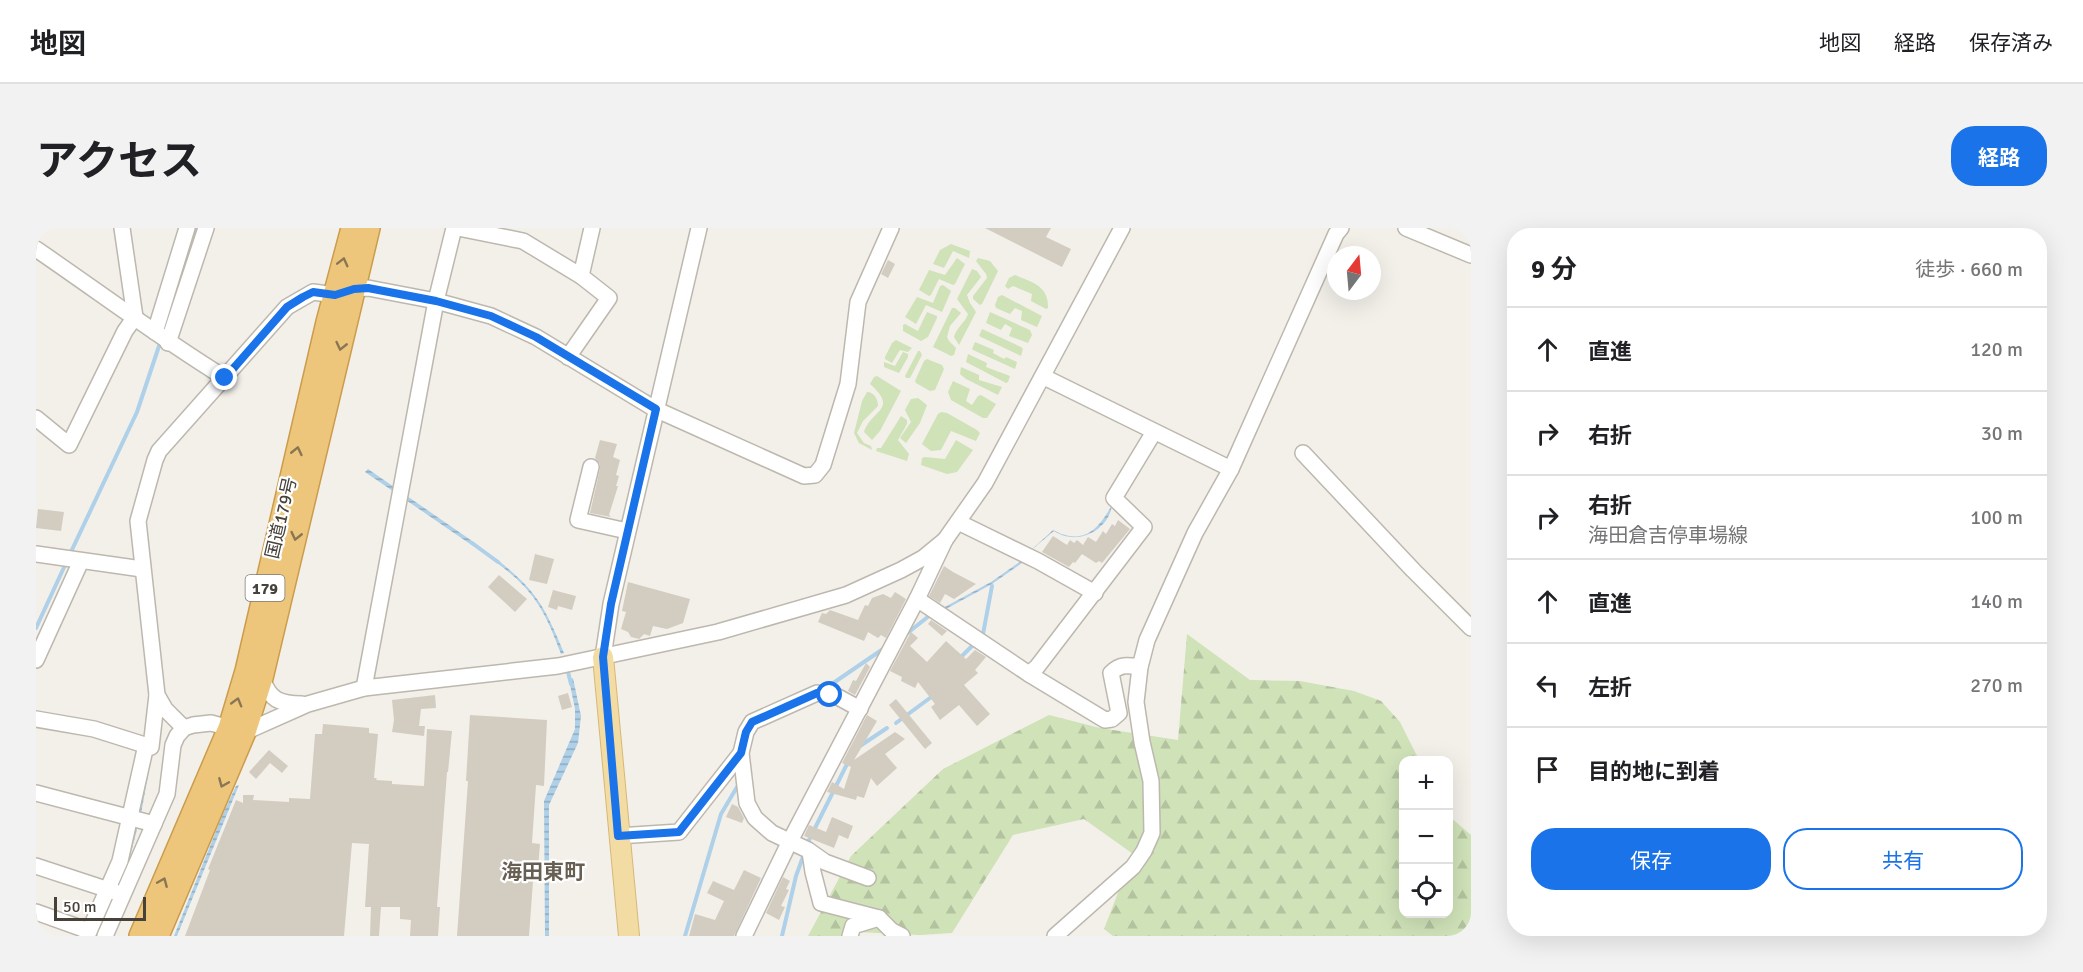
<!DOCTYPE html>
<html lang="ja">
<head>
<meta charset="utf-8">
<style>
	:root { --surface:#fff; --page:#f2f2f2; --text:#202124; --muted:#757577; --line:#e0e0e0; --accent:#1a73e8 }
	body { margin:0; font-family:Signika,"Noto Sans JP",sans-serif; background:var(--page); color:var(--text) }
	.controls { position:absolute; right:18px; bottom:18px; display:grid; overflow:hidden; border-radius:12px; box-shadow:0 6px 24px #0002 }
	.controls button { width:54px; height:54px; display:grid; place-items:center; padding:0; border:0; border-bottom:2px solid var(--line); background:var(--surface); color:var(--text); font:30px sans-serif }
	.compass { position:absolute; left:1291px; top:18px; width:54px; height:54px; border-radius:50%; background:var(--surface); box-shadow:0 6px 24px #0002; rotate:16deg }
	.scale { position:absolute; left:18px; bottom:15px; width:92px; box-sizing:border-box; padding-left:6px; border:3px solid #464139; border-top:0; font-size:16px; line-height:21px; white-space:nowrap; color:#464139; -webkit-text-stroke:4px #fff; paint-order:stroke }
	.stop { position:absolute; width:18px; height:18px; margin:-14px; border:4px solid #1a73e8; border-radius:50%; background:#fff }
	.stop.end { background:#1a73e8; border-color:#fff; box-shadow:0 2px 6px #0008 }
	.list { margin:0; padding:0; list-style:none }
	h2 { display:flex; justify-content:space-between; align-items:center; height:78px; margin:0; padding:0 24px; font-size:26px }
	h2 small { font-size:20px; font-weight:400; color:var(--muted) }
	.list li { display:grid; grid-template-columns:39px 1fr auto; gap:18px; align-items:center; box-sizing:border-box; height:84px; padding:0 24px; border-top:2px solid var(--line) }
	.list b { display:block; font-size:22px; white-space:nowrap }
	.list p { margin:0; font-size:20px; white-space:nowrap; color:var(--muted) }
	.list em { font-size:20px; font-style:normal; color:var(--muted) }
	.actions { display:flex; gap:12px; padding:18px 24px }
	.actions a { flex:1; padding:14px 0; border:2px solid var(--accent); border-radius:24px; text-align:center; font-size:21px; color:var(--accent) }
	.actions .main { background:var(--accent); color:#fff }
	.icon { flex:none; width:33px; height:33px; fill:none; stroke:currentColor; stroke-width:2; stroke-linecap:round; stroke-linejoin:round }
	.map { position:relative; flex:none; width:1435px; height:708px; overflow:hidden; border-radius:24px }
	header { display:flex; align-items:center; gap:36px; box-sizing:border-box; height:84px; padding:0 30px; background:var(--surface); border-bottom:2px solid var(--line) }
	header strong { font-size:28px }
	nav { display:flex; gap:33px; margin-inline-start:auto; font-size:21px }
	.intro { display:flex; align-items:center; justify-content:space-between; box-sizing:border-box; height:144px; padding:0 36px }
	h1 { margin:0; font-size:42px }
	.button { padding:15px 27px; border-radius:24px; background:var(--accent); color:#fff; font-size:21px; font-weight:700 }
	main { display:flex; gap:36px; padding:0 36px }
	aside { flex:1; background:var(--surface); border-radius:24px; box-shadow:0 6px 24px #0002 }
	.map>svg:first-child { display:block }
	.grass { fill:#cfe2b8 }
	.forest { fill:url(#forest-firs) }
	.water { fill:url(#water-rules) }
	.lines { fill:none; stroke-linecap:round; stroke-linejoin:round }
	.stream { stroke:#aed0e8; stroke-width:4 }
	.building { fill:#d3ccc1 }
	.minor-casing { stroke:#bdb8ae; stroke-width:18 }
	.major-casing { stroke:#d6b875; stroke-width:22 }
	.highway-casing { stroke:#cb9c4c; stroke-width:24 }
	.minor { stroke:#fff; stroke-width:15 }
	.major { stroke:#f2dca4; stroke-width:20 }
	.highway { stroke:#edc67b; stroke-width:21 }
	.oneway { stroke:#897653 }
	.route { stroke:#1a73e8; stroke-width:8 }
	.labels { text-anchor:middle; stroke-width:4.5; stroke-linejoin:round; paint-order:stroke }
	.shield { fill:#fff; stroke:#7e7a74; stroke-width:1.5 }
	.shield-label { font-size:16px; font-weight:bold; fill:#464139 }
	.street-label { font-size:18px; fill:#464139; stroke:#fff }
	.quarter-label { font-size:21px; font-weight:bold; fill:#675f51; stroke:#fff }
</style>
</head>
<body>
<header>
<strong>地図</strong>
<nav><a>地図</a><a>経路</a><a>保存済み</a></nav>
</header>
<div class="intro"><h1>アクセス</h1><a class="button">経路</a></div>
<main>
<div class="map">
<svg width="1435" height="708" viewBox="0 0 1435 708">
	<defs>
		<pattern id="forest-firs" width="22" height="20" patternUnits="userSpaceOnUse" patternTransform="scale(1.5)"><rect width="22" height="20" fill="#cfe2b8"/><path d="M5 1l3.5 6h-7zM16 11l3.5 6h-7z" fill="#b3c39f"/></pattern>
		<pattern id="water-rules" width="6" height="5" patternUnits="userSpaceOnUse" patternTransform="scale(1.5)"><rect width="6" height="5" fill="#aed0e8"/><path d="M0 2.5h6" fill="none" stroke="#8faabd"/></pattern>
	</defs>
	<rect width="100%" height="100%" fill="#f3f0ea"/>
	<g class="grass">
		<path d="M915,16L934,23L933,30L917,23L908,40L897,36L904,22Z"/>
		<path d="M921,30L929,36L919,56L917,57L903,51L895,67L893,68L883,62L893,42L909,47Z"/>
		<path d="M942,30L954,33L962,43L946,76L944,77L937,71V68L951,50L950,46L940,33Z"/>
		<path d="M936,41L941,43L945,49L931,67L934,75L940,84L923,117L918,109C920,100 929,95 932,86L921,71Z"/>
		<path d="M979,47C996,54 1013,58 1012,80L1010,81L995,73L996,66L977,58L972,61L969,58L973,50Z"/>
		<path d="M907,57L915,63L906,84L890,77L880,96L869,89L881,69L897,75L904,58Z"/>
		<path d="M966,67L1006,88L1001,99L985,92L986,83L979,80L974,86L960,80L959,77L962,69Z"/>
		<path d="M916,80H919L925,85L914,98L911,109L913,113L920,120L918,127L915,128L897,119Z"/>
		<path d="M891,84L901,88V90L892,109L885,113L867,103V97L869,96L882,103Z"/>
		<path d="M954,84L994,102L996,107L992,115L973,108L976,100L969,96L965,102L950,95Z"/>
		<path d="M946,101L985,119L987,121L985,128L943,108Z"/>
		<path d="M860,112L876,120L872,124L864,122L856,135L849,131V129L856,115Z"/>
		<path d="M939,114L958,122L957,125L968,131L970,129L981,134L979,141L937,122L936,121Z"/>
		<path d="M882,123H884L886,127L874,150H870L869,148Z"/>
		<path d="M867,124L872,126V129L863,145L848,139V134L859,138Z"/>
		<path d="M932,126L951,135L950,139L974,148L972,154L970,155L930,134Z"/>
		<path d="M891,131L906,137L908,141L899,162L894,163L880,155L879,153L888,133Z"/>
		<path d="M925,139L943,147V152L966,159L962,167L930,151L924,146Z"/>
		<path d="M841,148L865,163L844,203L836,212L828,204C836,181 863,182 834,156L838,149Z"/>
		<path d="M917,153L934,161L930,173L936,177L942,168L945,167L960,176L951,190H947L915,172L912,164Z"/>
		<path d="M831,164C838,164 842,171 842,178L827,193L821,205L828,215L835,218L836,222L823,215L818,205L826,173Z"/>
		<path d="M882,170L891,177L884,195L870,215L864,210L875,194L869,182L875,171Z"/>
		<path d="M905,184L911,185L941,202L944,205L940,213L915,203L905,222L895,223L886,216L902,186Z"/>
		<path d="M865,188L871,192V196L862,212L873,226L871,233L840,223L841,220H845Z"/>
		<path d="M920,212L937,222L921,244L911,246L885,237L886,230L889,229L909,231Z"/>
	</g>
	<path class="forest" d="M1151,406L1214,452L1264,453L1318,463L1345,473L1364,494L1383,532H1368V686H1412L1413,588L1435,607V708H1077L1068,701L1097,626L1048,591L977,607L916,705L884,707L821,704L819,708H772L815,628L907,541L1013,487L1064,500L1142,512Z"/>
	<g class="water">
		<path d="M332,241L439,315L437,318L329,244Z"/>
		<path d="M1076,277C1073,302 1041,319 1018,303L993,324L1017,302C1047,318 1062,302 1076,277Z"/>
		<path d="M459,330C500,362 508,377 528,425L525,426C508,380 497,361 457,332Z"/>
		<path d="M985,333L986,335L956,356L908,382L907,380L955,354Z"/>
		<path d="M537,450L545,488L542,515L513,577V708H509L508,573L539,501V481L533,452Z"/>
		<path d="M109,541L113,542L105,586L92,636L61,708H56Z"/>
		<path d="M203,557L141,708H138L186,588L200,558Z"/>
	</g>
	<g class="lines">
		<g class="stream">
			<path d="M127,105L161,0"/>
			<path d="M436,315L462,334"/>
			<path d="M34,326L101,184L125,112"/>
			<path d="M0,400L30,335"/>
			<path d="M947,406L956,358"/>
			<path d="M869,407L893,388"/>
			<path d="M923,431L939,415"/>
			<path d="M531,440L535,456"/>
			<path d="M790,460L847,421"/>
			<path d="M860,495L898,467"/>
			<path d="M824,518L851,500"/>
			<path d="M772,614L812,534"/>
			<path d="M649,708L685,586L701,559"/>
			<path d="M746,708L760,648L768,626"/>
		</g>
	</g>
	<g class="building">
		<path d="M949,0H1015L1010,9L1035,21L1026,39Z"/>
		<path d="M852,32L859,36L852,50L845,46Z"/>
		<path d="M564,212L581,216L577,229L584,232L580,247L583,248L580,258H582L573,287L575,289L554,285L564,241V236L559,230Z"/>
		<path d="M2,281L28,284L25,303L0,300Z"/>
		<path d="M1082,292L1094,301L1066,335L1063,333L1060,335L1046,326L1039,335L1037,334L1033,339L1006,324L1017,308L1031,317L1034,312L1038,315L1041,312L1047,317L1052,309L1060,314L1067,303L1070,306L1076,296L1079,298Z"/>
		<path d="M499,326L518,331L511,356L493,352Z"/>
		<path d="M908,338L917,344L940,356L918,371L909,366L904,375L893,368Z"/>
		<path d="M463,347L491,371L479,384L452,359Z"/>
		<path d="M592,354L654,371L647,395L631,401L617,398L614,408L608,406L603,411L595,409L592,404L585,401L590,384L586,383Z"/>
		<path d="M517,362L540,368L536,382L522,378L521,382L512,379Z"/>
		<path d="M859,364L870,371L850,410L845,407L842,410L832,404L828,413L782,394L786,385L790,386L794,382L822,392L829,377L832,378L836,370L847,366L855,370Z"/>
		<path d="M895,392L911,403L906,408L892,396Z"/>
		<path d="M875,404L882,410L874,418L891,434L910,413L930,431L939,422L950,429L939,442L942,445L928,457L954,486L941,498L923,477L904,492L895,479L899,476L882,454L879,460L865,453L866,449L854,443Z"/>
		<path d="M830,435L834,439L819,467L812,463L817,452L820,453Z"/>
		<path d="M532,465L536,479L526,482L522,468Z"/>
		<path d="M399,467L400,480L385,481L383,498H389L388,508L356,504L358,492L356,472Z"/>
		<path d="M860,471L896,515L889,521L853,477Z"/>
		<path d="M434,487L511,492L508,558L500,557L496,615L504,616L501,653H497L493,708H421L432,553H430Z"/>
		<path d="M831,487L841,493L818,532L859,504L869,511L849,526L861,540L841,558L835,550L828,570L821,568L820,572L791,564L796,554L808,561L815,539L806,535Z"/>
		<path d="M287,496L333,500V505L342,506L338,550H341L340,552L356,553V556L388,558L391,501L416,503L412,544H411L401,679H404L402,708H374L375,692L364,691V679H345L343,708H334L335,679H329L333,616L316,615L308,708H149L174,642L172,641L200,572L207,575V567H218L217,572L253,574V570L274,571L279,506H286Z"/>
		<path d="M233,522L252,538L246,545L234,535L220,551L213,544Z"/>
		<path d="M696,576L702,579L708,590L706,595L690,589Z"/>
		<path d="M796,589L817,598L812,611L803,607L798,620L768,608L773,597L790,604Z"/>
		<path d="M708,642L725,650L698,708H653L659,686L679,692L688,673L671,665L677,653L698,662Z"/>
		<path d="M747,649L754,653L750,661L753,662L745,678L749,679L743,692L730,685Z"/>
	</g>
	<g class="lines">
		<g class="minor-casing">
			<g id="minor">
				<path d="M422,0L487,13L545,48"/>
				<path d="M1370,0L1435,27"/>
				<path d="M0,21C63,64 124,110 189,150"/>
				<path d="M119,104L151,0"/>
				<path d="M132,115L170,0"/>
				<path d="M532,129L573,70L545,48L556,0"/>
				<path d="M1008,149L1195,241"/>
				<path d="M0,190L33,217L89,103L99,89L86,0"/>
				<path d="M1267,225L1377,342L1435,400"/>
				<path d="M555,239L542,292L591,303"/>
				<path d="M922,294L1002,333L1059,365"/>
				<path d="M0,326L106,341"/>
				<path d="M881,371L993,446L1001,439L1108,299L1078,270L1118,204"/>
				<path d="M567,429L575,376L663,0"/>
				<path d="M0,432L45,333"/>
				<path d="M993,446L1069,492L1076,491L1083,485L1075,445C1084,436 1091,437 1104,439"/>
				<path d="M226,450C234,472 243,476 266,476"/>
				<path d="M328,460L400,73L418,0"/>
				<path d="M824,481L802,469L781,465L716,494L710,504L705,525L711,575L719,590L736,605L772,622L789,634L832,650"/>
				<path d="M0,491L58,501L115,519L121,467"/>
				<path d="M148,500L129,481L121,467L102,293L119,232L123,223L251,79L277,64L299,67L318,61L332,60L400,73L455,88L500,109L619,181L768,248L779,247L787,237L812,156L822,74L855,0"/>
				<path d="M0,565L118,596"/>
				<path d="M582,608L643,604L705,525"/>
				<path d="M774,624L777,644L785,675L843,690L856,703L866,708"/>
				<path d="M0,638L82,665"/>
				<path d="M0,684L53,703"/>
				<path d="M51,708L84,633L110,517"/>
				<path d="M69,708L131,566L137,517L141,508L148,500L157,497L175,495L209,504L272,476L328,460L522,438L682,404L810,367L865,342L887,330L909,312"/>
				<path d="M708,708L754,613L881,371L909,312L949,255L1086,0"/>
				<path d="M814,708L817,698L843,690"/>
				<path d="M1019,708L1097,639L1108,623L1116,605L1115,553L1106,514L1100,474L1104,439L1111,412L1159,305L1195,241L1300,6L1305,0"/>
			</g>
		</g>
		<g class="major-casing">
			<path id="major" d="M567,429L593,708"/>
		</g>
		<g class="highway-casing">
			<g id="highway">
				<path d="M104,708L193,500L210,443L291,94L316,0"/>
				<path d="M122,708L209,504L226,450L333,0"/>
			</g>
		</g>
		<use href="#minor" class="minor"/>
		<use href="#major" class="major"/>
		<use href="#highway" class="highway"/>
	</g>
	<defs><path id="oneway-chevron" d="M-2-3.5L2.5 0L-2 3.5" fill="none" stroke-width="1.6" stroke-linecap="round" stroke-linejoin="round" transform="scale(1.5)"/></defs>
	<g class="oneway">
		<use href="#oneway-chevron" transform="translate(307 34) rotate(-76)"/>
		<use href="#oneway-chevron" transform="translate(305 118) rotate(103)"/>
		<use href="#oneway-chevron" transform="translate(261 223) rotate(-77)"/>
		<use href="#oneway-chevron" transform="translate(260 308) rotate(103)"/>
		<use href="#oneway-chevron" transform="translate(201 474) rotate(-74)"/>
		<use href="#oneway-chevron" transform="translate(187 555) rotate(113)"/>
		<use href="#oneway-chevron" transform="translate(127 654) rotate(-67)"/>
	</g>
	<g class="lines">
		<path class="route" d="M189,150L251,79L267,69L277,64L299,67L318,61L332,60L400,73L455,88L500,109L620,181L575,376L567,429L582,608L643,604L705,525L710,504L716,494L781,465L794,467"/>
	</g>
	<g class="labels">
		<rect class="shield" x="209.5" y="347" width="39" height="26" rx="4.5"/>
		<g class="shield-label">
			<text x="229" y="366">179</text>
		</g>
		<g class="street-label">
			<text transform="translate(245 290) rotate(-77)" y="6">国道179号</text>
		</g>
		<g class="quarter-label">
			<text x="507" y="651">海田東町</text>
		</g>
	</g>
</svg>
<div class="controls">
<button>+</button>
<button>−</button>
<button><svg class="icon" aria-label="locate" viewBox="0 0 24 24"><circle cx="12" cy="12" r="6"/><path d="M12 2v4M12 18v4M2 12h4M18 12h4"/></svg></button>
</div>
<svg class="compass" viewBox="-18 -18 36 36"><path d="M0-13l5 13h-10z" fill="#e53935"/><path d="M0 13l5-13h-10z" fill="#757577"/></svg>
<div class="scale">50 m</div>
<div class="stop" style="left:794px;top:467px"></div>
<div class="stop end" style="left:189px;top:150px"></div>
</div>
<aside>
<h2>9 分<small>徒歩 · 660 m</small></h2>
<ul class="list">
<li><svg class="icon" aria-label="ahead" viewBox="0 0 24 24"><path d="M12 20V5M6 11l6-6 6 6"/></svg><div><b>直進</b></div><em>120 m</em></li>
<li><svg class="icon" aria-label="right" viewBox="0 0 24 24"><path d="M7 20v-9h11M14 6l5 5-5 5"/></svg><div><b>右折</b></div><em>30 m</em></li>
<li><svg class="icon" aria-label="right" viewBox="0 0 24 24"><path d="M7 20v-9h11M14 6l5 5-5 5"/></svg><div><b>右折</b><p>海田倉吉停車場線</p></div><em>100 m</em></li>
<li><svg class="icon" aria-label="ahead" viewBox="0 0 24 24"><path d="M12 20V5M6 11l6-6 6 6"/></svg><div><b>直進</b></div><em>140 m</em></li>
<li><svg class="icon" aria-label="left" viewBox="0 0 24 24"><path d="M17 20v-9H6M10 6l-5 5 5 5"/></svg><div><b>左折</b></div><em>270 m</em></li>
<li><svg class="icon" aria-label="arrive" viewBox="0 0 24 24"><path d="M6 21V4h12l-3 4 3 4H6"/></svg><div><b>目的地に到着</b></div></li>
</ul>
<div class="actions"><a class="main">保存</a><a>共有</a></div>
</aside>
</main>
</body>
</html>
